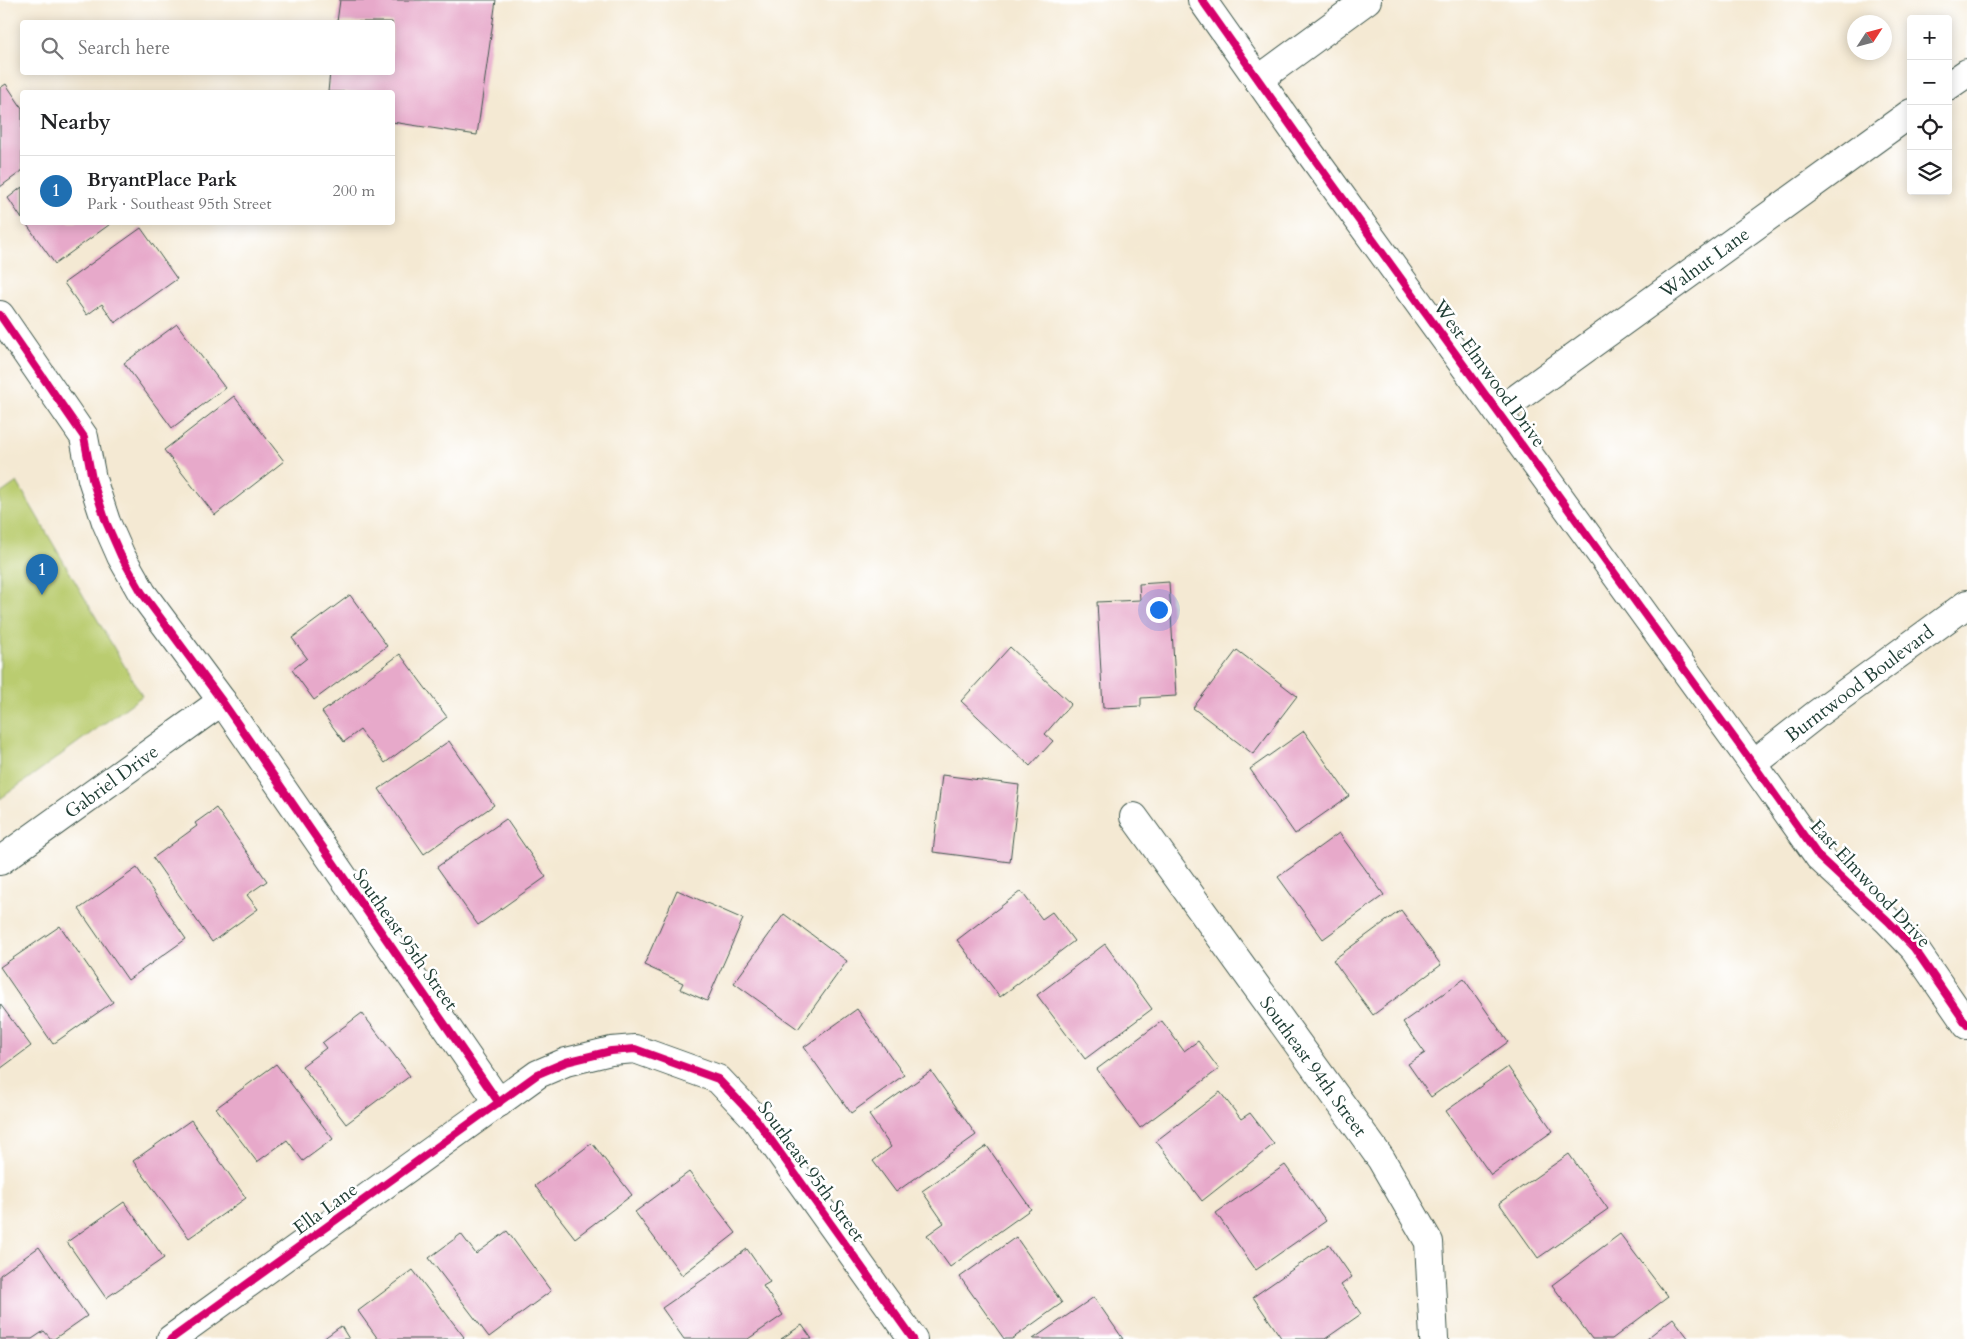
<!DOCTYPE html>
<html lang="en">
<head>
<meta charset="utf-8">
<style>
	:root { --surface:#fff; --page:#f6f6f6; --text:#202124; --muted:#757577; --line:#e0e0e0; --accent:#1f6fb2 }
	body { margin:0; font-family:Cardo,serif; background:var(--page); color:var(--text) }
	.controls { position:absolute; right:15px; top:15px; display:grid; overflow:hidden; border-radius:5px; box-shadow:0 2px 12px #0003 }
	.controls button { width:45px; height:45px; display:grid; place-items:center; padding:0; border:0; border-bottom:1px solid var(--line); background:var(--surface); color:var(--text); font:25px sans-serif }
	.compass { position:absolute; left:1847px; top:15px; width:45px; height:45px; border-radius:50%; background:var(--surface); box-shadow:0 2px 12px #0003; rotate:54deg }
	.you { position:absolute; left:1158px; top:609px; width:18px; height:18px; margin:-12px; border:4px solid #fff; border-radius:50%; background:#1a73e8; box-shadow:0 0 0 8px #1a73e833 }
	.badge { display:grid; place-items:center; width:32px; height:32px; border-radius:50%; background:var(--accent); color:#fff; font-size:16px; font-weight:700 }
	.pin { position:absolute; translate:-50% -41px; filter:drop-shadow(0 1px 2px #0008) }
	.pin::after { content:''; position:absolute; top:26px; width:18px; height:15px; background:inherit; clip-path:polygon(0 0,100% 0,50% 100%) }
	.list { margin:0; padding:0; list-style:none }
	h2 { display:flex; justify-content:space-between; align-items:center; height:65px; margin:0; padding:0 20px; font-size:21px }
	h2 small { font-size:16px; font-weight:400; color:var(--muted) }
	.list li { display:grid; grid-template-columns:32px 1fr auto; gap:15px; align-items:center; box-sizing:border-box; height:70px; padding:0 20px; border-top:1px solid var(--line) }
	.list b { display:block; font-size:19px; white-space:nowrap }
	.list p { margin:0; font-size:16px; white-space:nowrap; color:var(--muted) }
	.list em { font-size:16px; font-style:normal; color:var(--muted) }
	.icon { flex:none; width:28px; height:28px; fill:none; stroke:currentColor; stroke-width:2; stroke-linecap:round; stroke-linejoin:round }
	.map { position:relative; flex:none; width:1967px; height:1339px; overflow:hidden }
	.search { position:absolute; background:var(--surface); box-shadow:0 2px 12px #0003; left:20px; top:20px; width:375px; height:55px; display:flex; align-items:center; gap:12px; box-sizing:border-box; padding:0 18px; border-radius:5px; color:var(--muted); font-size:19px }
	.panel { position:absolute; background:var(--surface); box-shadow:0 2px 12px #0003; left:20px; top:90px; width:375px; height:135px; border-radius:5px }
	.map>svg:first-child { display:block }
	.green { fill:#bacc70; stroke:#6c8452 }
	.building { fill:#e7a9ca }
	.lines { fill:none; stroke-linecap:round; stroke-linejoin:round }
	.minor-casing { stroke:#3f574c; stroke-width:30 }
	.minor { stroke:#fff; stroke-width:28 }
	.cycleway-casing { stroke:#fff; stroke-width:11 }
	.cycleway { stroke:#d6006c; stroke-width:8 }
	.labels { text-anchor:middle; stroke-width:5; stroke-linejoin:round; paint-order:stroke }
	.street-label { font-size:19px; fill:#1f3d34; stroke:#fff }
</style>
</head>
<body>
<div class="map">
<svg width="1967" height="1339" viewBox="0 0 1967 1339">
	<rect width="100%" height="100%" fill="#fff"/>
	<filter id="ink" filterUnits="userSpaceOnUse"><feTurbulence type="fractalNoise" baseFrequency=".02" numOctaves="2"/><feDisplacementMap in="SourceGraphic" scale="10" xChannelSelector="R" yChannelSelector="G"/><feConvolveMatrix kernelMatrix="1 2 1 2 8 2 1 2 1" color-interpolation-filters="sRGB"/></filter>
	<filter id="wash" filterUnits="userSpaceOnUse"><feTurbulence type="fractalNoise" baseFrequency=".0096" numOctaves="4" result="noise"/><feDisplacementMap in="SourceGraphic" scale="20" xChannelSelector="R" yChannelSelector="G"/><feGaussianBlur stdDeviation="1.12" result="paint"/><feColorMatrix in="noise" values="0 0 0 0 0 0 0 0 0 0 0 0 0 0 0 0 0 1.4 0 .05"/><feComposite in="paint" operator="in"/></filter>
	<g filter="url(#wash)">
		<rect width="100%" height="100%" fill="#f4e9d3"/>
		<path class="green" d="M17,482L142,696L0,799V494Z"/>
		<g id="blocks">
			<g class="building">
				<path d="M340,0H496L477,135L392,122V92H328L330,72H392V22H337Z"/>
				<path d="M6,84L22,108V171L0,187V88Z"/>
				<path d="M22,187V219L8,198Z"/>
				<path d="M25,222H113L55,264Z"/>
				<path d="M141,228L177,279L115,323L102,304L87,315L64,283Z"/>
				<path d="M177,324L225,388L172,428L124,363Z"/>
				<path d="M234,396L284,461L215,515L164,450Z"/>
				<path d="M1169,582L1176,696L1141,698V706L1103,708L1097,602L1140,600L1139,584Z"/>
				<path d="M350,595L387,646L314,700L292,670L307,658L292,638Z"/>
				<path d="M1010,647L1071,704L1045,734L1053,741L1030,766L961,701Z"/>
				<path d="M1237,650L1297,696L1253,754L1193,708Z"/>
				<path d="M400,654L447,717L385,763L360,730L344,742L322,712Z"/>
				<path d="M1304,731L1349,796L1295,834L1250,769Z"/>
				<path d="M449,741L494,805L424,854L379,789Z"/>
				<path d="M942,775L1019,785L1010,862L933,852Z"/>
				<path d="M216,808L267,881L247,895L258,909L212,942L153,858L197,826L195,823Z"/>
				<path d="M506,819L546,877L478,925L437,867Z"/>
				<path d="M1339,833L1384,895L1323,939L1278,877Z"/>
				<path d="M137,868L186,939L128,980L79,909Z"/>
				<path d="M677,890L743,919L707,1001L680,989L683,983L644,965Z"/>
				<path d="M1021,891L1042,919L1052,912L1074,941L1000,997L957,940Z"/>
				<path d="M1401,910L1441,965L1373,1015L1333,960Z"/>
				<path d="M784,914L847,961L798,1029L734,983Z"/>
				<path d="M60,926L113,1002L53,1044L0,967Z"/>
				<path d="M1105,944L1152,1009L1085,1059L1037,995Z"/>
				<path d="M1464,979L1508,1042L1431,1097L1408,1064L1425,1053L1403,1022Z"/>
				<path d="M0,1004L31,1046L0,1069Z"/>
				<path d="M857,1009L904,1075L851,1113L804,1047Z"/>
				<path d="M362,1013L410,1076L346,1124L302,1066L326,1048L322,1043Z"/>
				<path d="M1162,1021L1184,1051L1198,1041L1219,1069L1140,1128L1097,1069Z"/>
				<path d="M276,1064L333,1139L303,1161L287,1140L257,1162L216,1108Z"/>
				<path d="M1508,1067L1553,1131L1491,1175L1446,1111Z"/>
				<path d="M931,1071L976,1135L896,1192L873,1161L891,1147L869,1115Z"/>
				<path d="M1220,1092L1241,1119L1250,1113L1274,1144L1202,1201L1156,1141Z"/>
				<path d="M191,1120L246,1198L189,1238L133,1161Z"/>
				<path d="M592,1143L632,1195L575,1238L535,1186Z"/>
				<path d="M987,1146L1031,1209L950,1267L927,1235L944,1223L922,1191Z"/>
				<path d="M1569,1154L1608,1209L1538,1258L1499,1203Z"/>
				<path d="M1285,1165L1326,1221L1256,1270L1216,1213Z"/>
				<path d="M689,1172L736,1233L682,1275L635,1212Z"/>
				<path d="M124,1202L164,1258L106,1298L67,1242Z"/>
				<path d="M507,1231L551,1291L489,1337L429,1258L461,1234L476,1254Z"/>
				<path d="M1620,1234L1668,1297L1612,1339H1592L1552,1285Z"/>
				<path d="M1016,1237L1062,1303L1012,1339H1004L960,1277Z"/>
				<path d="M1329,1244L1352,1277L1341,1285L1361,1314L1325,1339H1282L1253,1297Z"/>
				<path d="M39,1247L87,1316L54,1339H51L44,1331L32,1339H0V1275Z"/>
				<path d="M747,1249L770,1282L763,1286L783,1315L748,1339H684L662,1308Z"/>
				<path d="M413,1270L464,1337L462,1339H378L358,1311Z"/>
				<path d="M1094,1297L1123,1339H1033Z"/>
				<path d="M1673,1318L1689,1339H1646Z"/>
				<path d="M802,1325L812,1339H781Z"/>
				<path d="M341,1326L349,1339H323Z"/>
			</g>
		</g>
	</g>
	<g filter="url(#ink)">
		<use href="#blocks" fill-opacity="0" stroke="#3f574c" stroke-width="1"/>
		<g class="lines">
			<g class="minor-casing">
				<g id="minor">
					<path d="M1202,0L1310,153L1753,764L1819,857L1888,921L1914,948L1967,1025"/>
					<path d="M1258,80L1367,0"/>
					<path d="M1948,86L1967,73"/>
					<path d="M0,315L84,437L92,479L106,522L121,556L142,593L222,701L499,1103"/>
					<path d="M1498,412L1911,113"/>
					<path d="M1753,764L1818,713L1967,604"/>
					<path d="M1134,817L1381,1159L1429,1242L1434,1339"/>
					<path d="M0,861L222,701"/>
					<path d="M171,1339L538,1074L566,1062L611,1051L635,1049L718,1079L756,1119L913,1339"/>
				</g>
			</g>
			<use href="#minor" class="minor"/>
			<g class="cycleway-casing">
				<g id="cycleway">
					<path d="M1202,0L1310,153L1753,764L1819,857L1888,921L1914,948L1967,1025"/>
					<path d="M0,315L84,437L92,479L106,522L121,556L142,593L222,701L499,1103"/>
					<path d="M171,1339L538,1074L566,1062L611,1051L635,1049L718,1079L756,1119L913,1339"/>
				</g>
			</g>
			<use href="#cycleway" class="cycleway"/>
		</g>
	</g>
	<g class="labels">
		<g class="street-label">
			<text transform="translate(1704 262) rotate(-36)" y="7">Walnut Lane</text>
			<text transform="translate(1490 373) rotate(54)" y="7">West Elmwood Drive</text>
			<text transform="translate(1859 683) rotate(-37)" y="7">Burntwood Boulevard</text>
			<text transform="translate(111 781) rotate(-36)" y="7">Gabriel Drive</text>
			<text transform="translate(1871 883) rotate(47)" y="7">East Elmwood Drive</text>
			<text transform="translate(406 939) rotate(55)" y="7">Southeast 95th Street</text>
			<text transform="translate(1314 1066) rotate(54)" y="7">Southeast 94th Street</text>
			<text transform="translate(812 1171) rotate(54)" y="7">Southeast 95th Street</text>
			<text transform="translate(325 1208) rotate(-36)" y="7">Ella Lane</text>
		</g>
	</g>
</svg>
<div class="controls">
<button>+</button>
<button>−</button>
<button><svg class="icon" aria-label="locate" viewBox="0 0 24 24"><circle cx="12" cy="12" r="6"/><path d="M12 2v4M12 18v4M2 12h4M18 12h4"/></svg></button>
<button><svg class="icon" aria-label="layers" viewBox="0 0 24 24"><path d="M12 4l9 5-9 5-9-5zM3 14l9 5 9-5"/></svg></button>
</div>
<svg class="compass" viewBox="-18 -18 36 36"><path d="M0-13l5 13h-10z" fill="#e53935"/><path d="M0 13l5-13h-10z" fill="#757577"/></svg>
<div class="you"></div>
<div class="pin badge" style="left:42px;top:595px">1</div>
<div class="search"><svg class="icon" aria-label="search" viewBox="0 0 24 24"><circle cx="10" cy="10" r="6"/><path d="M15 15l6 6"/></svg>Search here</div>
<section class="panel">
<h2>Nearby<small></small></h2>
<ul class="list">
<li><span class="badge">1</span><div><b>BryantPlace Park</b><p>Park · Southeast 95th Street</p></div><em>200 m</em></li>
</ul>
</section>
</div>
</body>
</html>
